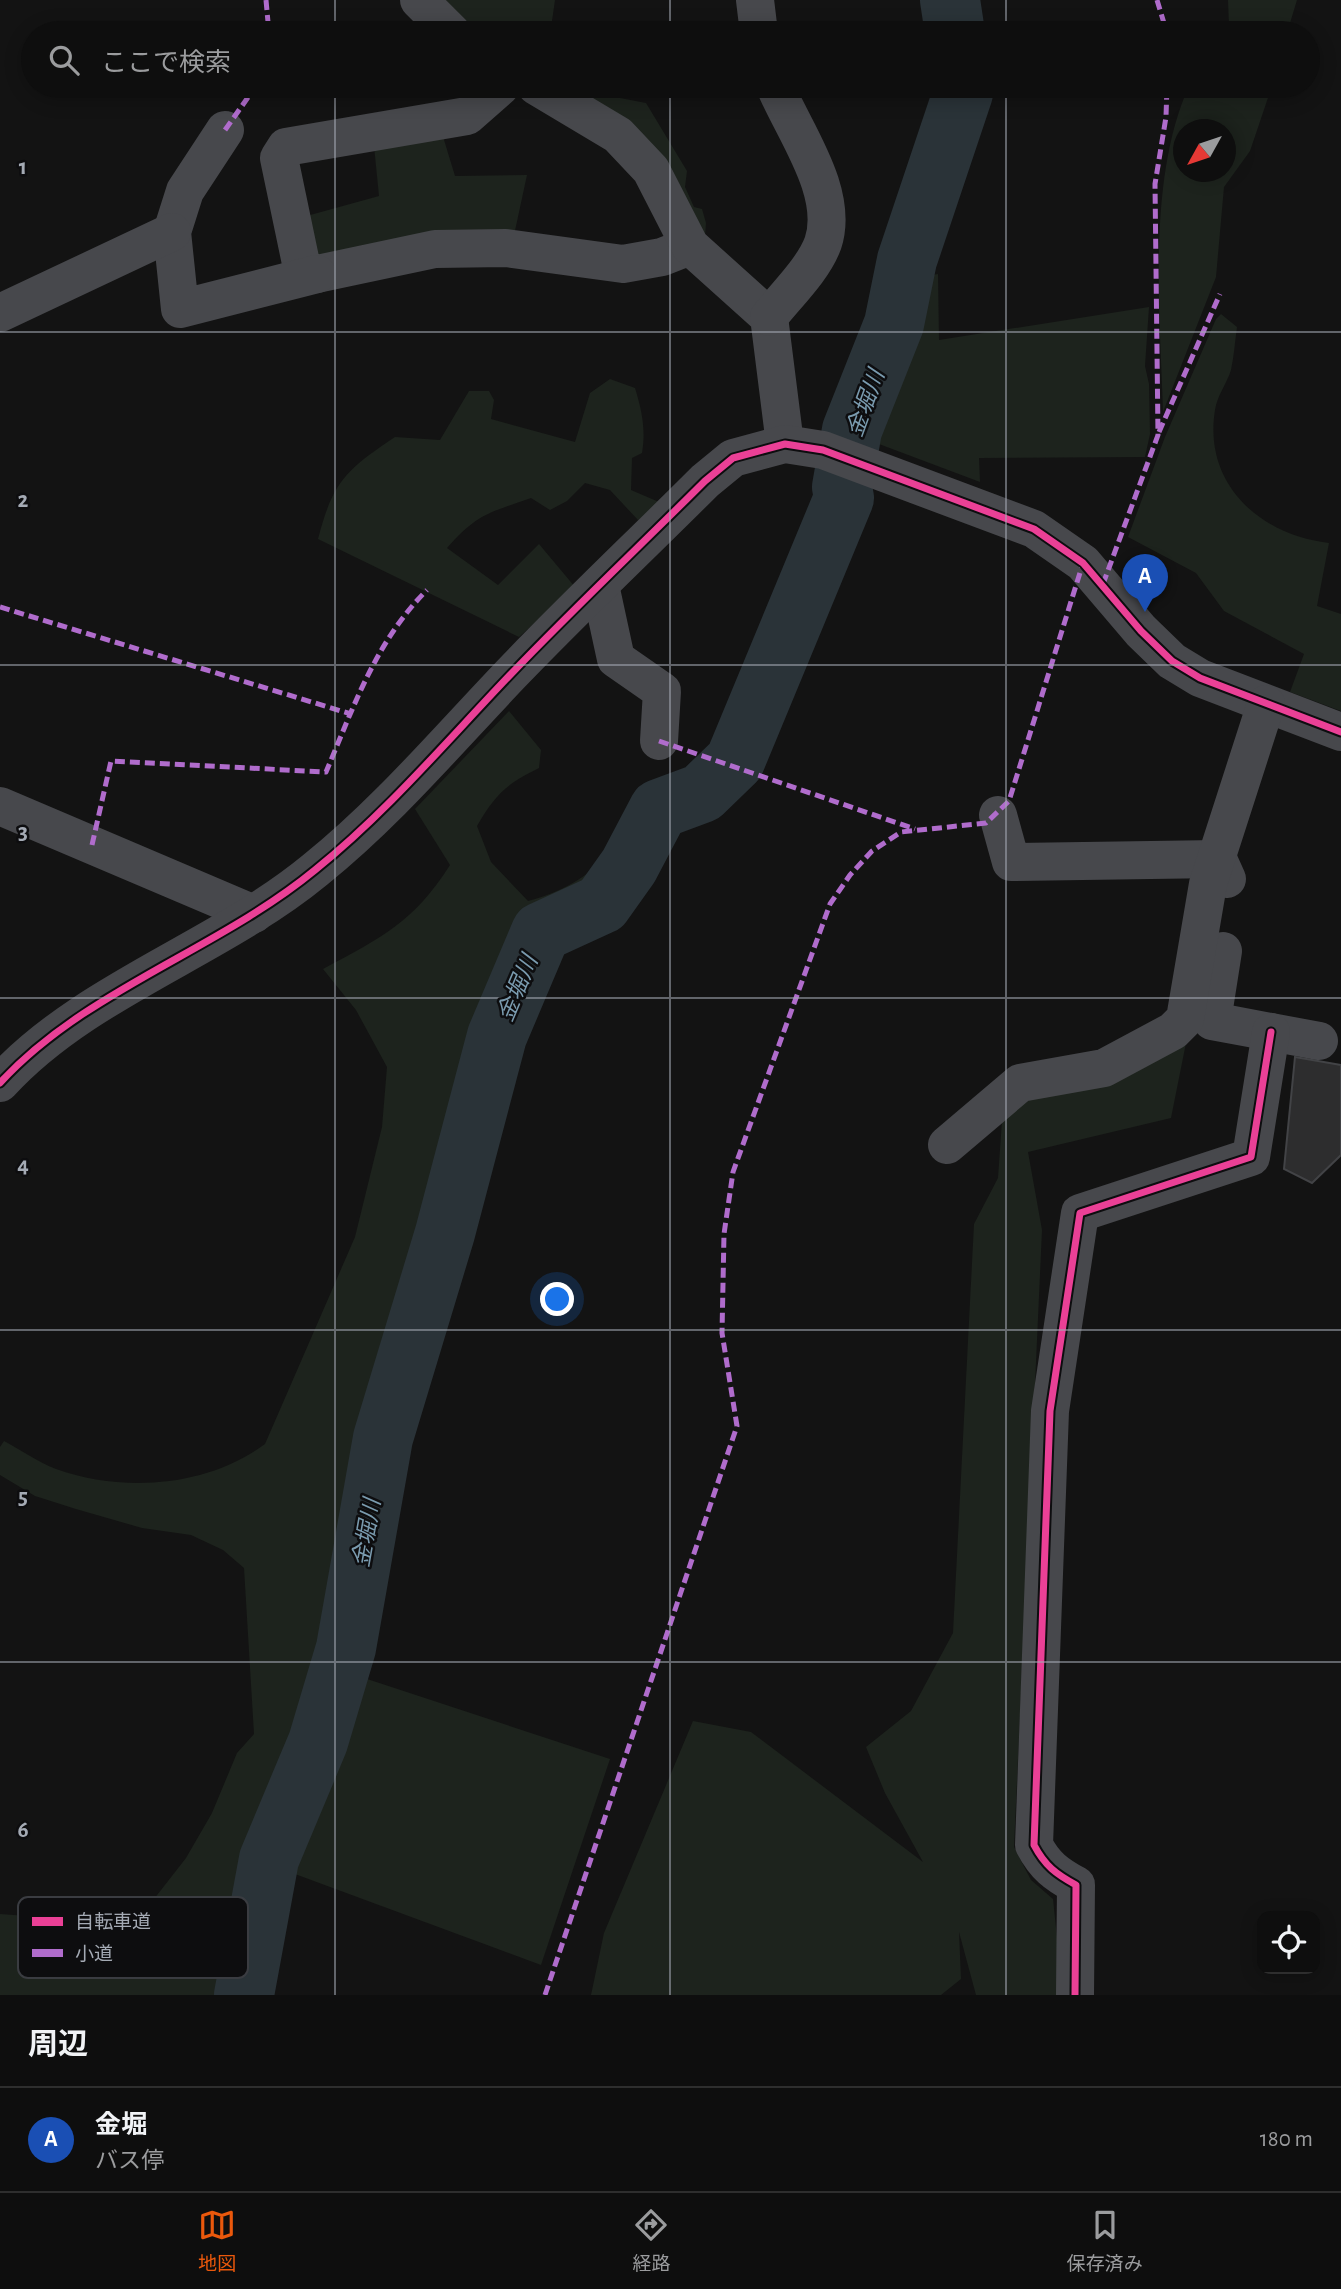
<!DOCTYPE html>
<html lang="ja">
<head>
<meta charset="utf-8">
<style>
	:root { --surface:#0e0e0e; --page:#171717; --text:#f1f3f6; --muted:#9b9c9e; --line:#2e2e2e; --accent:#ea580c }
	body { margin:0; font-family:"Alegreya Sans","Noto Sans JP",sans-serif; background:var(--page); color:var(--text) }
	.controls { position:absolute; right:21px; bottom:21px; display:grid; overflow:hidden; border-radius:14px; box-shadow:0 4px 18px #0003 }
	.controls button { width:63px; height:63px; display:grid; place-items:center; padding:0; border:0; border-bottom:2px solid var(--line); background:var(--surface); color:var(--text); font:35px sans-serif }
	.compass { position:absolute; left:1173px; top:119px; width:63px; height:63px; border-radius:50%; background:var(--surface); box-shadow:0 4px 18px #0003; rotate:230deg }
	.you { position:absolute; left:558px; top:1300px; width:24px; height:24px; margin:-18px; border:5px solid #fff; border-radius:50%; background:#1a73e8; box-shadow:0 0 0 10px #1a73e833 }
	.badge { display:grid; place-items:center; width:46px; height:46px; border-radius:50%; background:var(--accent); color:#fff; font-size:23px; font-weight:700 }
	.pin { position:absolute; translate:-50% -58px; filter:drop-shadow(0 2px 4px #0008) }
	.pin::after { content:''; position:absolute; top:37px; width:24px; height:21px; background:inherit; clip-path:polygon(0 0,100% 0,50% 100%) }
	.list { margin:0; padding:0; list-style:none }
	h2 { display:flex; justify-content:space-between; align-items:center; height:91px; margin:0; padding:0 28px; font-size:30px }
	h2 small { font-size:23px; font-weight:400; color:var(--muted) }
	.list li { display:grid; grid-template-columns:46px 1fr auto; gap:21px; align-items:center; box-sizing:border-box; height:105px; padding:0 28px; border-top:2px solid var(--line) }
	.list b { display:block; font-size:26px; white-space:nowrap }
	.list p { margin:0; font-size:23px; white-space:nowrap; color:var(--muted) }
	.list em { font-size:23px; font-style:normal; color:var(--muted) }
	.icon { flex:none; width:38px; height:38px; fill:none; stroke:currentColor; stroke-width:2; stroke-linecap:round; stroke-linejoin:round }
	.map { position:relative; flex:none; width:1341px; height:1995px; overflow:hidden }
	.search { position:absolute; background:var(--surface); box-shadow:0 4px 18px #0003; left:21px; right:21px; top:21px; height:77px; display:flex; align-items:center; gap:18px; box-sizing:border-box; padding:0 24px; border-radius:38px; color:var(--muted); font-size:26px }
	.sheet { height:196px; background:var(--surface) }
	nav { display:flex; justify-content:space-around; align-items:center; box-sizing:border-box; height:98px; border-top:2px solid var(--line); background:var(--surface); font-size:19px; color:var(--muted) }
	nav a { display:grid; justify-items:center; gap:4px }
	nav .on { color:var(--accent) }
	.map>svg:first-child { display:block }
	.green { fill:#1d231d; fill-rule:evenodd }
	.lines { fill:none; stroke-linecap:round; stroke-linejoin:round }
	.river { stroke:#2a3338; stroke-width:60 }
	.building { fill:#2d2d2e; stroke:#424346; stroke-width:2 }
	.minor { stroke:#47484c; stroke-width:38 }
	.quiet { stroke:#b06ccc; stroke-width:5; stroke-dasharray:10 5; stroke-linecap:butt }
	.cycleway-casing { stroke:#0d0d0f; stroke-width:11 }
	.cycleway { stroke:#ea4096; stroke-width:7 }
	.grid { fill:none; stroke:#a4aab4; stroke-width:2; stroke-opacity:0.55 }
	.labels { text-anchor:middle; stroke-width:5; stroke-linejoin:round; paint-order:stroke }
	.water-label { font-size:23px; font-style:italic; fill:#7a9baf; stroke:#0d0d0f }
	.key { fill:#0d0d0f; stroke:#3a3c41; stroke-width:2 }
	.key-label { font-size:19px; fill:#a4aab4 }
	.grid-label { font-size:23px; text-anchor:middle; font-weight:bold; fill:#a4aab4; stroke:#0d0d0f; stroke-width:5; stroke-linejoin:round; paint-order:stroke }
</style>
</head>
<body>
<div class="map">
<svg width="1341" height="1995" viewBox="0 0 1341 1995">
	<rect width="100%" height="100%" fill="#131313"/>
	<g class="green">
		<path d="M432,0H555L551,28L554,33H469Z"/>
		<path d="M1228,0H1297L1287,33H1225L1229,26Z"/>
		<path d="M556,86H605L620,98L646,103L687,171L685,187L694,207L702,209L706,223L705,237Z"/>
		<path d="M1189,86H1272L1250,151L1224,187L1216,277L1163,412C1160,311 1147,179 1189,86ZM1184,130H1226V172H1184Z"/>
		<path d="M441,130L455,176L527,175L513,240L308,257L303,217L379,196L374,146Z"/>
		<path d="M938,274L939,340L1149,307L1145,366L1149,384L1150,434L1145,457L979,458L980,482L871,441L874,394L902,330L912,279Z"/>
		<path d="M1221,314L1237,327C1235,341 1234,356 1231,370C1227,383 1217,396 1215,410C1203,484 1260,535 1329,543L1317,606L1341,614V711L1290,692L1304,654L1224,611L1196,573L1128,537L1165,437L1216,319Z"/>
		<path d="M610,379L635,388C642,411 646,430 642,453L632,458L631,490L659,502L649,513L638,520L610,490L585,483L567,501L550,510L531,498C489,513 478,513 447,548L498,585L539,544L575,587L519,637L318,539C333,481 346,470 395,437L440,440L469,391H489L494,400L491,419L575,442L590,393Z"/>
		<path d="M509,711L541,750L539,768C506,784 495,795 477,826L491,862L528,901C562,892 598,874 615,841C627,817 620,812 642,789L652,795L654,804L598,897L531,929L486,1035L437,1231L370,1439L335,1654L308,1735L310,1744L262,1860L239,1948L233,1995H0V1914L82,1920L154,1899L186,1858L212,1813L237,1753L254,1734L244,1568L223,1550L191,1535L142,1528L76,1509L35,1496L0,1475V1447L4,1441C21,1450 38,1462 56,1469C123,1493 207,1487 265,1444L355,1237L382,1127L387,1067L356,1010L323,969C381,938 414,922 450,865L415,809Z"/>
		<path d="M1187,1038L1171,1118L1028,1152L1042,1230L1014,1847L1031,1880L1053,1899L1063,1995H976L959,1932L961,1979L941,1995H591L604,1933L693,1721L751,1732L923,1862L885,1793L866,1747L911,1711L953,1633L974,1224L998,1178L1002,1121L1027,1094Z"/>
		<path d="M352,1674L610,1759L541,1965L276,1867L328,1746Z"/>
	</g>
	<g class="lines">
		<g class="river">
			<path d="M950,0L955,33"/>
			<path d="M244,1995L269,1859L318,1742L346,1648L383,1438L445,1233L497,1036L541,932L602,904L629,866L659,809L702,793L735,761L844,498L842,487L852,430L894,324L907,260L963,93L962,86"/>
		</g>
	</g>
	<path class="building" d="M1295,1057L1341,1065V1155L1312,1183L1284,1169Z"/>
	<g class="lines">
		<g class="minor">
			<path d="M419,0L452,33"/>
			<path d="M755,0L759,33"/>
			<path d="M501,86L467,116L286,147L279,158L302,268L317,274L435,249L506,248L623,264L662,257L690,246"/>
			<path d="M536,86L618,135L651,170L690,246L769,317L785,444"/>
			<path d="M225,130L185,191L172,232L180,309L317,274"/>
			<path d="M0,313L172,232"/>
			<path d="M769,317C786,295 813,270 823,243C840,192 793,130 775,86"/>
			<path d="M600,585L616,659L662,691L659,741"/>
			<path d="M0,806L254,914"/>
			<path d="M998,815L1011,862L1218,859L1227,879"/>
			<path d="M1223,951L1212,1021L1319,1041"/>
			<path d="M0,1083C85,990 218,950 315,870C386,813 446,742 510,675C573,609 640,546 705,481L733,458L785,444L823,450L1034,529L1083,563L1141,631L1172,661L1200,678L1341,732"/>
			<path d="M947,1145L1020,1083L1104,1068L1173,1031L1185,1019L1208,884L1266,704"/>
			<path d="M1075,1995L1076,1885C1056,1874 1045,1866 1034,1845L1050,1411L1080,1213L1251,1157L1271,1032"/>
		</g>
		<g class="quiet">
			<path d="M266,0L269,33"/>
			<path d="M1157,0L1167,33"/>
			<path d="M225,130L256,86"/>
			<path d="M1159,432L1220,294"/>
			<path d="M1103,584L1158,435L1155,184L1166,117L1167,86"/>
			<path d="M0,607L351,714"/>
			<path d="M659,741L915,829"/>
			<path d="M92,845L111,761L326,772C354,706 376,641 427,590"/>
			<path d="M545,1995L737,1426L722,1333L724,1234L733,1172L830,904L850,875L872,851L901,832L986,823L1009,801L1083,563"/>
		</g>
		<g class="cycleway-casing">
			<g id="cycleway">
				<path d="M0,1083C85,990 218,950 315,870C386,813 446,742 510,675C573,609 640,546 705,481L733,458L785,444L823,450L1034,529L1083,563L1141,631L1172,661L1200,678L1341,732"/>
				<path d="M1075,1995L1076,1885C1056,1874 1045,1866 1034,1845L1050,1411L1080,1213L1251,1157L1271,1032"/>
			</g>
		</g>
		<use href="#cycleway" class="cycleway"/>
	</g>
	<path class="grid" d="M335,0V33M670,0V33M1006,0V33M335,86V1995M670,86V1995M1006,86V1995M0,332H1341M0,665H1341M0,998H1341M0,1330H1341M0,1662H1341"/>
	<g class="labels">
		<g class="water-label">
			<text transform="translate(865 403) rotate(-70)" y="8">金堀川</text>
			<text transform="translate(517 988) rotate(-67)" y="8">金堀川</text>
			<text transform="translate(366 1533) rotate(-80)" y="8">金堀川</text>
		</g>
	</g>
	<rect x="18" y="1897" width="230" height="81" rx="10" class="key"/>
	<rect x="32" y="1917" width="31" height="9" fill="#ea4096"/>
	<rect x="32" y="1949" width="31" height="8" fill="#b06ccc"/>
	<g class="key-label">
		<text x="75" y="1928">自転車道</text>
		<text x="75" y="1960">小道</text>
	</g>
	<g class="grid-label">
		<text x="23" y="174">1</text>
		<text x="23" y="507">2</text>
		<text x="23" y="839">3</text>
		<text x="23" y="1172">4</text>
		<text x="23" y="1504">5</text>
		<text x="23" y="1837">6</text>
	</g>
</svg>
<div class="controls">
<button><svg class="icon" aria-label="locate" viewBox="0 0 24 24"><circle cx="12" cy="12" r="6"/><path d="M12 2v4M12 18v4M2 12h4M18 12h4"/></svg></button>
</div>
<svg class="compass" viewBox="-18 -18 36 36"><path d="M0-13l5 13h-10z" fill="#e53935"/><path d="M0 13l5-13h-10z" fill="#9b9c9e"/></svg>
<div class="you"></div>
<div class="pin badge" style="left:1145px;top:612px;background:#1a4fb4">A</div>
<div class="search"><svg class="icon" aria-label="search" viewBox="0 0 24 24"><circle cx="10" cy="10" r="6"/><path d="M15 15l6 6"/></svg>ここで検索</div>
</div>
<section class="sheet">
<h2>周辺<small></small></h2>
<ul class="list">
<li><span class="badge" style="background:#1a4fb4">A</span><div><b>金堀</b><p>バス停</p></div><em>180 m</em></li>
</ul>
</section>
<nav>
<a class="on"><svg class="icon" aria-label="map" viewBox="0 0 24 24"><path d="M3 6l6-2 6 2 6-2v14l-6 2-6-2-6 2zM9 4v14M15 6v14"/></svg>地図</a>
<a><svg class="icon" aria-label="directions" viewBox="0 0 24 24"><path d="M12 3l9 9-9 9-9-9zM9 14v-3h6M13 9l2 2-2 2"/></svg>経路</a>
<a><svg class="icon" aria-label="saved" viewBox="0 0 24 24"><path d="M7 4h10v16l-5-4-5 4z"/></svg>保存済み</a>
</nav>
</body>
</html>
